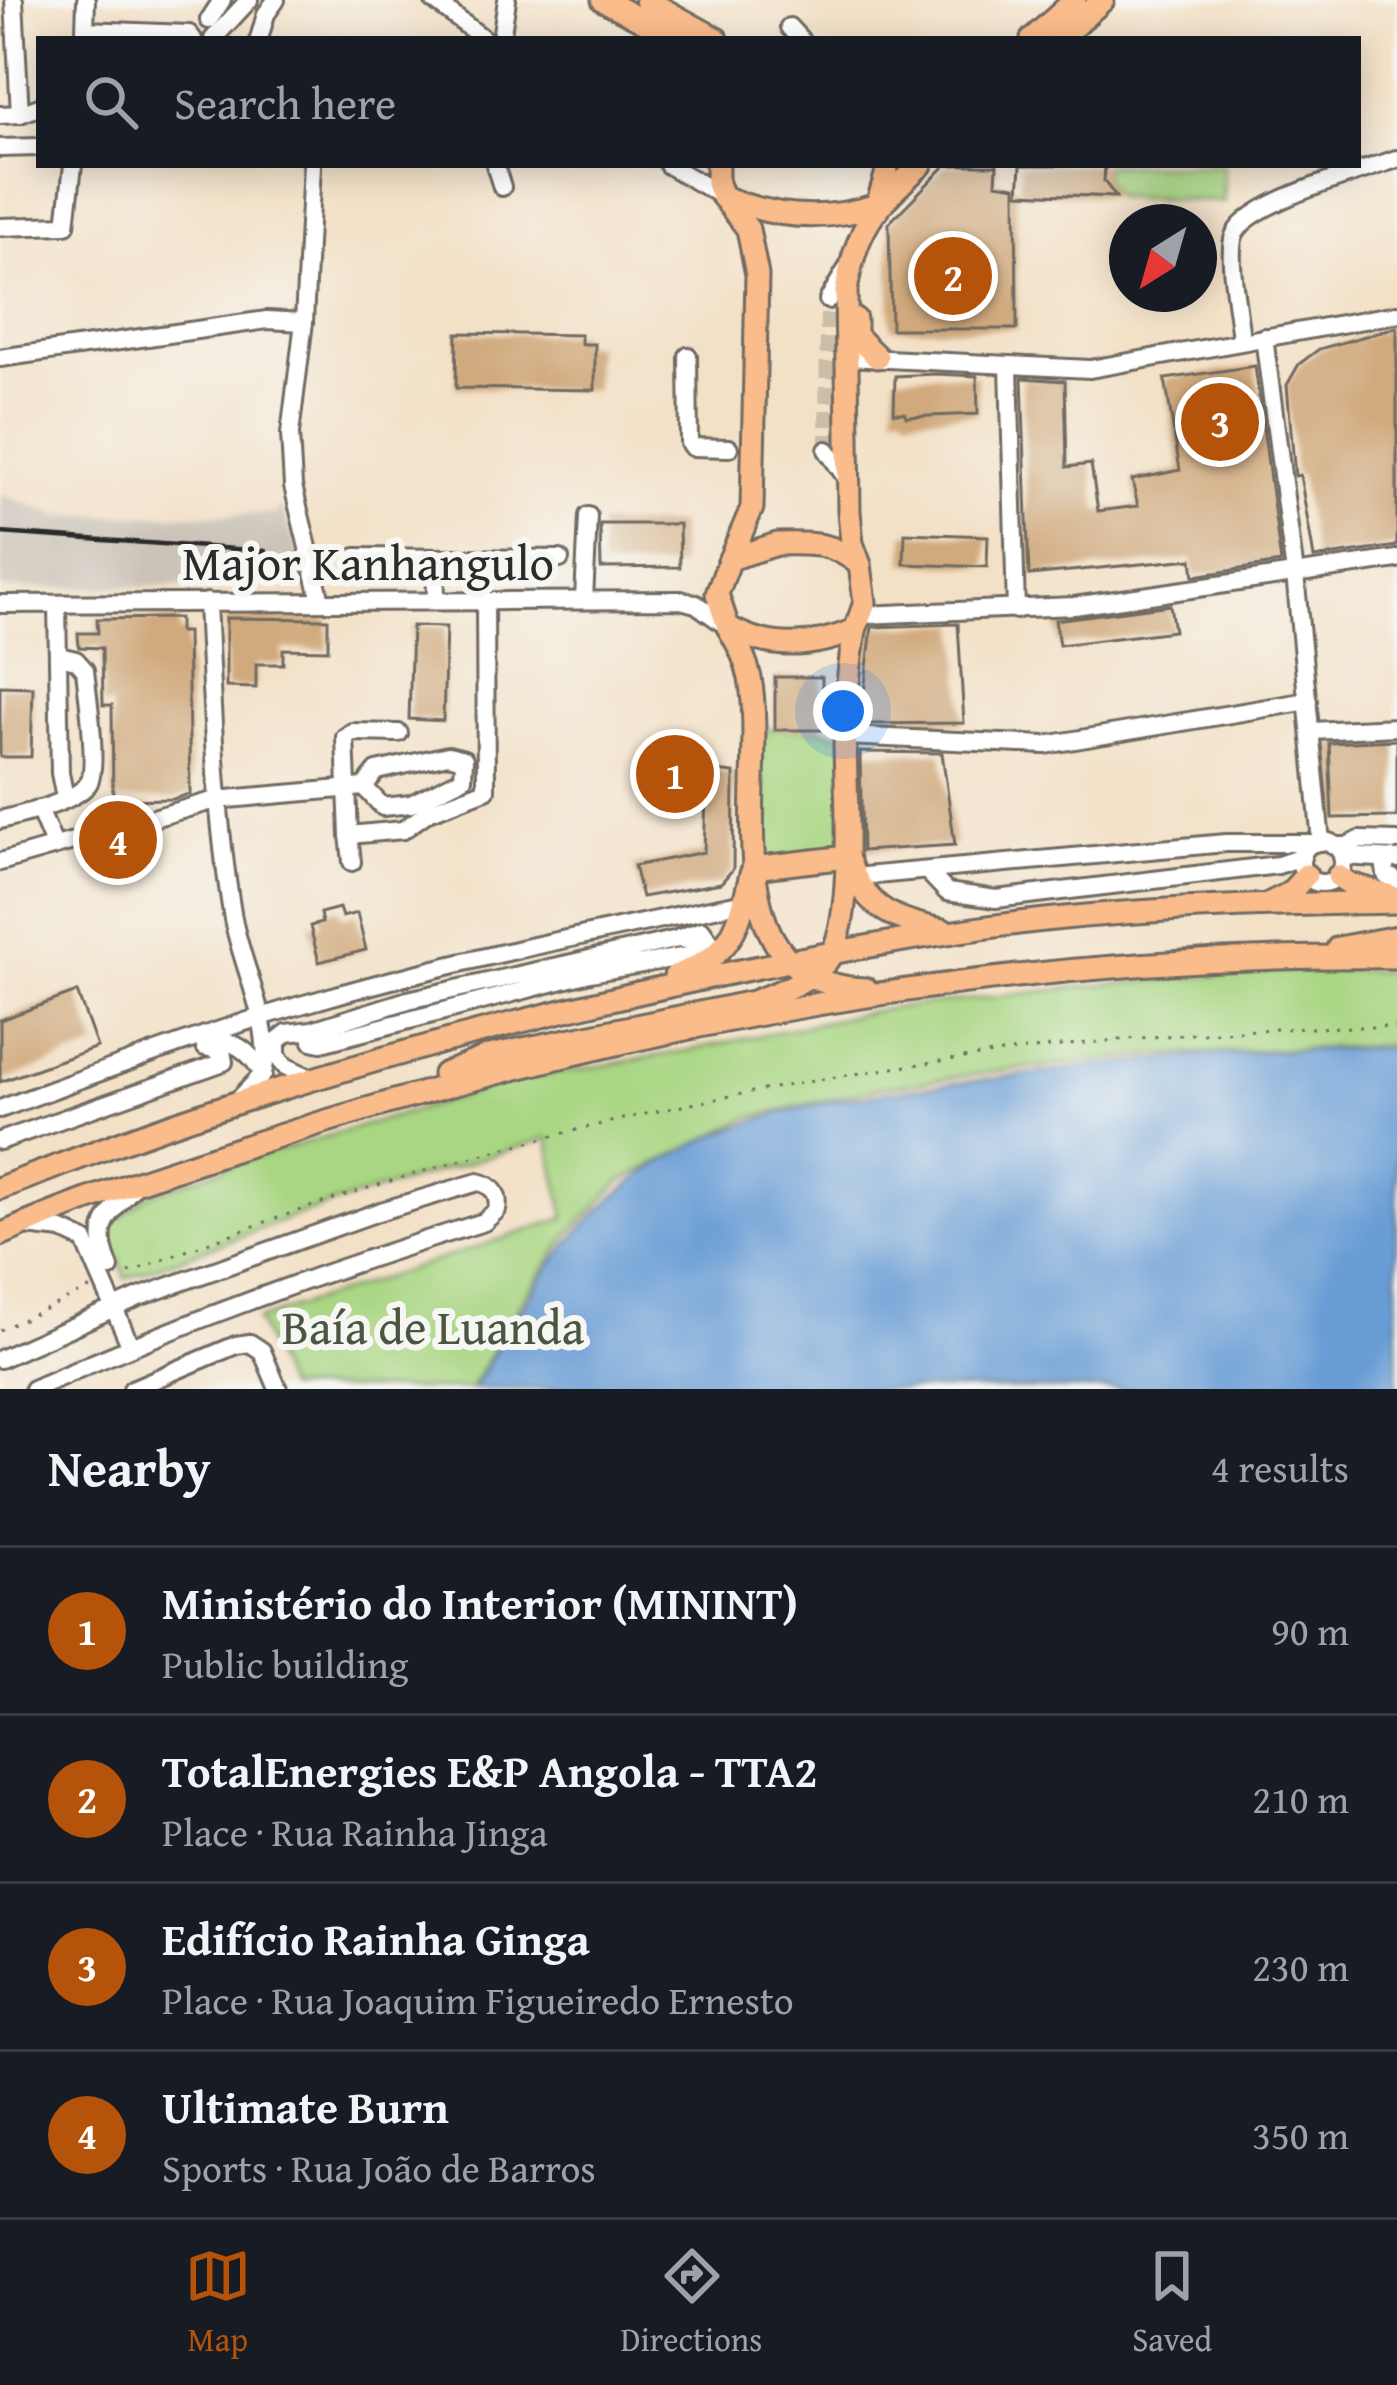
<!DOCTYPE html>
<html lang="en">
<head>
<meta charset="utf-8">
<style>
	:root { --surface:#171b24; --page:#20242c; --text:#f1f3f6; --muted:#9ea1a6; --line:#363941; --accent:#b45309 }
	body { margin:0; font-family:"Gentium Book Plus",serif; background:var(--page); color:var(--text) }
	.compass { position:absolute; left:1109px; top:204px; width:108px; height:108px; border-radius:50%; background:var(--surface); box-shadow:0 6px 30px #0003; rotate:217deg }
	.you { position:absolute; left:843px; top:711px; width:42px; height:42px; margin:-30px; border:9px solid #fff; border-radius:50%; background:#1a73e8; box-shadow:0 0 0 18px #1a73e833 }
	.badge { display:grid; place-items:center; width:78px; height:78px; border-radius:50%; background:var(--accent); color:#fff; font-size:39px; font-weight:700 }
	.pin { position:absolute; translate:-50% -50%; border:6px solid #fff; box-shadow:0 3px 12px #0006 }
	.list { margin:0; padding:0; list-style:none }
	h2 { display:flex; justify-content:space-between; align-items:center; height:156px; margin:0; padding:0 48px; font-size:51px }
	h2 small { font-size:39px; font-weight:400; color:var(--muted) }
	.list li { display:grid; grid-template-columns:78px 1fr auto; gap:36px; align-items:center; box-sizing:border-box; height:168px; padding:0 48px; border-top:3px solid var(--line) }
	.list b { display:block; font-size:45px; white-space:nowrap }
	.list p { margin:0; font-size:39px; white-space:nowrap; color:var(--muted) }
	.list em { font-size:39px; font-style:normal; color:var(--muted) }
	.icon { flex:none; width:66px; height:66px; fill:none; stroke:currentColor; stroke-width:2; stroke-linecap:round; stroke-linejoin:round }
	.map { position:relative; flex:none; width:1397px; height:1389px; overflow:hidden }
	.search { position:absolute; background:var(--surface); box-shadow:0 6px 30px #0003; left:36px; right:36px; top:36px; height:132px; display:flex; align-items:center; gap:30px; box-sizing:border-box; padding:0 42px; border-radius:0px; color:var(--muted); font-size:45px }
	.sheet { height:828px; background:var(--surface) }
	nav { display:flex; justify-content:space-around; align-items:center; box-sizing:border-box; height:168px; border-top:3px solid var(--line); background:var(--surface); font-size:33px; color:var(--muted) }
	nav a { display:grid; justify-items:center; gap:6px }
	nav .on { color:var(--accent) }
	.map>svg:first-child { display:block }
	.industrial { fill:#cbc3b8 }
	.green { fill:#a9d682; stroke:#6a8056; stroke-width:3 }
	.water { fill:#699dd5; stroke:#4a6480; stroke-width:3 }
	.building { fill:#d0a97b }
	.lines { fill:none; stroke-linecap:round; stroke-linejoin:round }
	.minor-tunnel { stroke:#cbbda8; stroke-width:16; stroke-dasharray:16 8; stroke-linecap:butt }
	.minor-casing { stroke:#716b62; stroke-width:22 }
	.major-casing { stroke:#716b62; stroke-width:27 }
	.path { stroke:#716b62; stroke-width:3; stroke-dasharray:3 9; stroke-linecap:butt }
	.minor { stroke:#fff; stroke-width:16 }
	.major { stroke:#fabc8b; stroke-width:21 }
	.rail { stroke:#2b2b2b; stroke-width:4.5 }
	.labels { text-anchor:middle; stroke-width:12; stroke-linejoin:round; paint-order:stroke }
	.street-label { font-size:48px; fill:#2b2b2b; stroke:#f6f6f2 }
	.park-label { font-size:48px; fill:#4a5641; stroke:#f6f6f2 }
</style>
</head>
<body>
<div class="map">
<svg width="1397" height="1389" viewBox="0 0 1397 1389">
	<rect width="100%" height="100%" fill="#f6f6f2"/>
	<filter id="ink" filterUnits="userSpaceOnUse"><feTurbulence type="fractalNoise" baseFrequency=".00833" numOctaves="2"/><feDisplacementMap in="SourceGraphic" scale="24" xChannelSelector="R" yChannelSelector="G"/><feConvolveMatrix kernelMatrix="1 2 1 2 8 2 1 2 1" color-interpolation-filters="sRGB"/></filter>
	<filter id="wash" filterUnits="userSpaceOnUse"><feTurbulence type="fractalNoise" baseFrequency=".004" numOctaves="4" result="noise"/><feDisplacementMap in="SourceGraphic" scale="48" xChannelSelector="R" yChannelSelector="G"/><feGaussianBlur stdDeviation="2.7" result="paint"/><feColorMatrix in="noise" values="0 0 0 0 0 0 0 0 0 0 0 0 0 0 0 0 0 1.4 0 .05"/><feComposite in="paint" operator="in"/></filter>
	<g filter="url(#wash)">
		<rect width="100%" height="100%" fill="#f3e1c7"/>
		<path class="industrial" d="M0,494L59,516L276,514L281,506L305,571L298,584L0,589Z"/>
		<g class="green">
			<path d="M1105,165H1224L1223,202L1116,197L1104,181Z"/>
			<path d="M751,729L822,730L845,736L847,857L753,868Z"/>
			<path d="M1281,970L1397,971V1045L1153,1055L1017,1069L876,1088L748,1118L620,1182L569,1234L523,1299L470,1389H286L257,1320L565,1218L548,1138L301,1214L126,1278L111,1239L114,1222L150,1194L240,1162L514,1081L691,1050L878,1010L1079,987Z"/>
		</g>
		<path class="water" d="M1397,1049V1389H473C516,1316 558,1240 626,1187C734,1102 876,1094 1006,1077C1136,1060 1266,1047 1397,1049Z"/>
		<g id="blocks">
			<g class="building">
				<path d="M946,165H997L996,183L1016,186L1017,329H891L889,223Z"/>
				<path d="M1021,165H1105L1104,181L1116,197L1019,193Z"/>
				<path d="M1397,327V546L1314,558L1300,475L1295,476L1287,385L1299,364L1319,349Z"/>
				<path d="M457,333L581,335V344H595V390L456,388Z"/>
				<path d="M1255,366L1281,563L1194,576L1192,559L1029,575L1022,378L1065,381L1067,467L1091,464L1098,511L1138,506L1132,480L1180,470L1165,379Z"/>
				<path d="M935,374L977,376L978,414L906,417L905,413H894L895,376Z"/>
				<path d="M600,524H679L680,567L601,568Z"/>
				<path d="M905,533L988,536L987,567L904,564Z"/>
				<path d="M1170,605L1174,631L1059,645L1055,620Z"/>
				<path d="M179,618V632H187L190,794L173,799L113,800L112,705H103L102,648L79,647L78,633H98L97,619Z"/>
				<path d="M226,618L328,619V650L283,649V664H256V688L226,687Z"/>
				<path d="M958,624L964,723L860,724L872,627Z"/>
				<path d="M412,626L446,627L443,721L409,719Z"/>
				<rect x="775" y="677" width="47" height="53"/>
				<path d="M0,686L33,687L31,757H0Z"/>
				<path d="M1397,740V817L1332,818L1329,743Z"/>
				<path d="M860,752L942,753L955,845L862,851Z"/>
				<path d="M707,770L734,773L733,869L721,883L642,897L634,866L704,852Z"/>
				<path d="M339,908L342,917L357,913L366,950L319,962L310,926L322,923L320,913Z"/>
				<path d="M77,992L97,1047L0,1082V1020Z"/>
			</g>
		</g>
	</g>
	<g filter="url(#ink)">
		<use href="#blocks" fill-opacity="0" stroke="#716b62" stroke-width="3"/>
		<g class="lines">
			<path class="minor-tunnel" d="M827,450L828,300"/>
			<g class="minor-casing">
				<g id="minor">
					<path d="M14,0L20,114"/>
					<path d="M86,0L85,30L189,34L193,39"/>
					<path d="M433,0L484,39"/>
					<path d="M209,20L222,0"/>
					<path d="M789,27L800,39"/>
					<path d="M213,39L249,0"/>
					<path d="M259,39L266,14L276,0"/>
					<path d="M501,39L507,0"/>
					<path d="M0,115L20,114L39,107"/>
					<path d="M0,148L39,147"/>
					<path d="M312,165L304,322L290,434L293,486L321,601"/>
					<path d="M495,165L502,187"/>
					<path d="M668,165L722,196"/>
					<path d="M0,227L66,225L73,165"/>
					<path d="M828,300L846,270"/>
					<path d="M1264,337L1295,574L1321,842"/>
					<path d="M1241,341C1239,313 1228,265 1233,239C1241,202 1362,172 1396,159"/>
					<path d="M688,356L689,443L692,447L729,448"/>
					<path d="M846,357L1090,369L1397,314"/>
					<path d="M0,358L267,320L304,322"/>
					<path d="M1009,367L1016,610"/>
					<path d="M827,450L849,482"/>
					<path d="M356,557L560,559"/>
					<path d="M435,558L436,600"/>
					<path d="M584,600L588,516"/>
					<path d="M207,602C212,707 215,810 232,913C239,961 275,1027 263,1074L237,1101"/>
					<path d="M0,604L681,600L696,604L728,627"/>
					<path d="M57,605L60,773L65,798"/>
					<path d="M863,615L1074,606L1397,559"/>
					<path d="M1311,731L1397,727"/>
					<path d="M399,733L352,732L345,737L349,835L403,830L428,812L486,790L485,600"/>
					<path d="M845,736L1045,745L1308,701"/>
					<path d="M448,755L464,759L463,778L411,804L383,807L364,787L377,771Z"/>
					<path d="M39,809L54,845"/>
					<path d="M0,820C21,815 75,802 88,784C99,769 87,692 85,670L76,660L59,656"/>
					<path d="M349,835L352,862"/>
					<circle cx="1322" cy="862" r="21"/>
					<path d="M1334,846H1347L1359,840L1397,841"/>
					<path d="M1342,856L1397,859"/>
					<path d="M1384,860L1386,875L1397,880"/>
					<path d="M0,862L216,800L364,787"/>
					<path d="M927,871L947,892L996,899L1278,865L1302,857"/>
					<path d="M854,877L1226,843H1315"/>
					<path d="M679,938L702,930L719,954"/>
					<path d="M207,1042C234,1038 250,1051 263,1074"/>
					<path d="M271,1049L285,1066L313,1079"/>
					<path d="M277,1057V1041L287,1033L312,1030L408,1000L678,939L695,941L699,948L693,955L590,973L321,1043L312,1041V1030"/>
					<path d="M0,1109C106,1070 213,1029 322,999C461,959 603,931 744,902"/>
					<path d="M0,1141L224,1062L222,1051L205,1047"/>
					<path d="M26,1226L62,1230L85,1241L130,1345"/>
					<path d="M110,1268C92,1224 108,1217 137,1183"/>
					<path d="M0,1359L139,1297L381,1211L478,1182C493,1185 500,1195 497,1210L484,1222C330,1269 180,1323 33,1389"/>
					<path d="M132,1389L236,1345L250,1343L262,1351L278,1389"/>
				</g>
			</g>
			<g class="major-casing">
				<g id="major">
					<path d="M603,0L678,39"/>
					<path d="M646,0L717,39"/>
					<path d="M1032,39L1075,0"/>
					<path d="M1060,39L1103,0"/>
					<path d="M717,165V183L722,196C772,218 825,222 877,205L887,172L885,165"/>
					<path d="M722,196L748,229L757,275L752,508L730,559"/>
					<path d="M855,319V335L877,357"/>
					<path d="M777,544C810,543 834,542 860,565L865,602L855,630C812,648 770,651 728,627L717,594L730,559Z"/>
					<path d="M860,565L852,543L849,511L846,292C855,228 875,207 921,165"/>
					<path d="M728,627C738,644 746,659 750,678C769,779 704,984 866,989"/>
					<path d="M849,862C865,909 896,921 943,930"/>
					<path d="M753,868L847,857"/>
					<path d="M1338,876L1350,884L1391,896"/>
					<path d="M1270,903L1290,893L1306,875"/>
					<path d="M1338,948L1397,937"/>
					<path d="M675,976C733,953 737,932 751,874"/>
					<path d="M444,1074L489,1056L753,1002C778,992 807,983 826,962C857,926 845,790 845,742C845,705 849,666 855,630"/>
					<path d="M0,1188C79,1158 158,1127 239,1102C471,1028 713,970 954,932C1099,909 1250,905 1397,902"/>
					<path d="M0,1235C83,1198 170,1171 256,1143C623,1025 1011,952 1397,957"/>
				</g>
			</g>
			<g class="path">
				<path d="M129,1273C406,1163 675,1096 971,1057C1112,1038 1255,1026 1397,1027"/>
				<path d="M0,1330L91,1288"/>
			</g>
			<use href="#minor" class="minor"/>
			<use href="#major" class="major"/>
			<path class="rail" d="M0,533L265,551"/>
		</g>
	</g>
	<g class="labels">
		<g class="street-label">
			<text x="368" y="580">Major Kanhangulo</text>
		</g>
		<g class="park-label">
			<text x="433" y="1344">Baía de Luanda</text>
		</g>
	</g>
</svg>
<svg class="compass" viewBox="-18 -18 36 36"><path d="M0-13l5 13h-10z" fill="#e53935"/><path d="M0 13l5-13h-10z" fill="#9ea1a6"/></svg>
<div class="you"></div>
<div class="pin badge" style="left:675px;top:774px">1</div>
<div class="pin badge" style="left:953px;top:276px">2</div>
<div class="pin badge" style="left:1220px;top:422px">3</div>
<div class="pin badge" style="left:118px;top:840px">4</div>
<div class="search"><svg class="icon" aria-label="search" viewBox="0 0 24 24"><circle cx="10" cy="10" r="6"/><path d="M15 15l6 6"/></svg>Search here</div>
</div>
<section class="sheet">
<h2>Nearby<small>4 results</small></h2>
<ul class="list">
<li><span class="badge">1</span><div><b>Ministério do Interior (MININT)</b><p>Public building</p></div><em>90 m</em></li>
<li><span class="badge">2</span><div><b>TotalEnergies E&amp;P Angola - TTA2</b><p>Place · Rua Rainha Jinga</p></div><em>210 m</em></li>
<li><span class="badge">3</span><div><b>Edifício Rainha Ginga</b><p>Place · Rua Joaquim Figueiredo Ernesto</p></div><em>230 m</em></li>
<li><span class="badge">4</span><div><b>Ultimate Burn</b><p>Sports · Rua João de Barros</p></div><em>350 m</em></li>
</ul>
</section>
<nav>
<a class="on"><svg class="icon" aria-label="map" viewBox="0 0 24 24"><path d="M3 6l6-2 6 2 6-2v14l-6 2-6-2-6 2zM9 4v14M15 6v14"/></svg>Map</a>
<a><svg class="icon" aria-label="directions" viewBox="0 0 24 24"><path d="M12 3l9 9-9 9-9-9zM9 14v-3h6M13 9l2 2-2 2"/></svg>Directions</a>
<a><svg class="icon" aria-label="saved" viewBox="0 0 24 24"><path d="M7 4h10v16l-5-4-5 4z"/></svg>Saved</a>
</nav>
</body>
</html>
